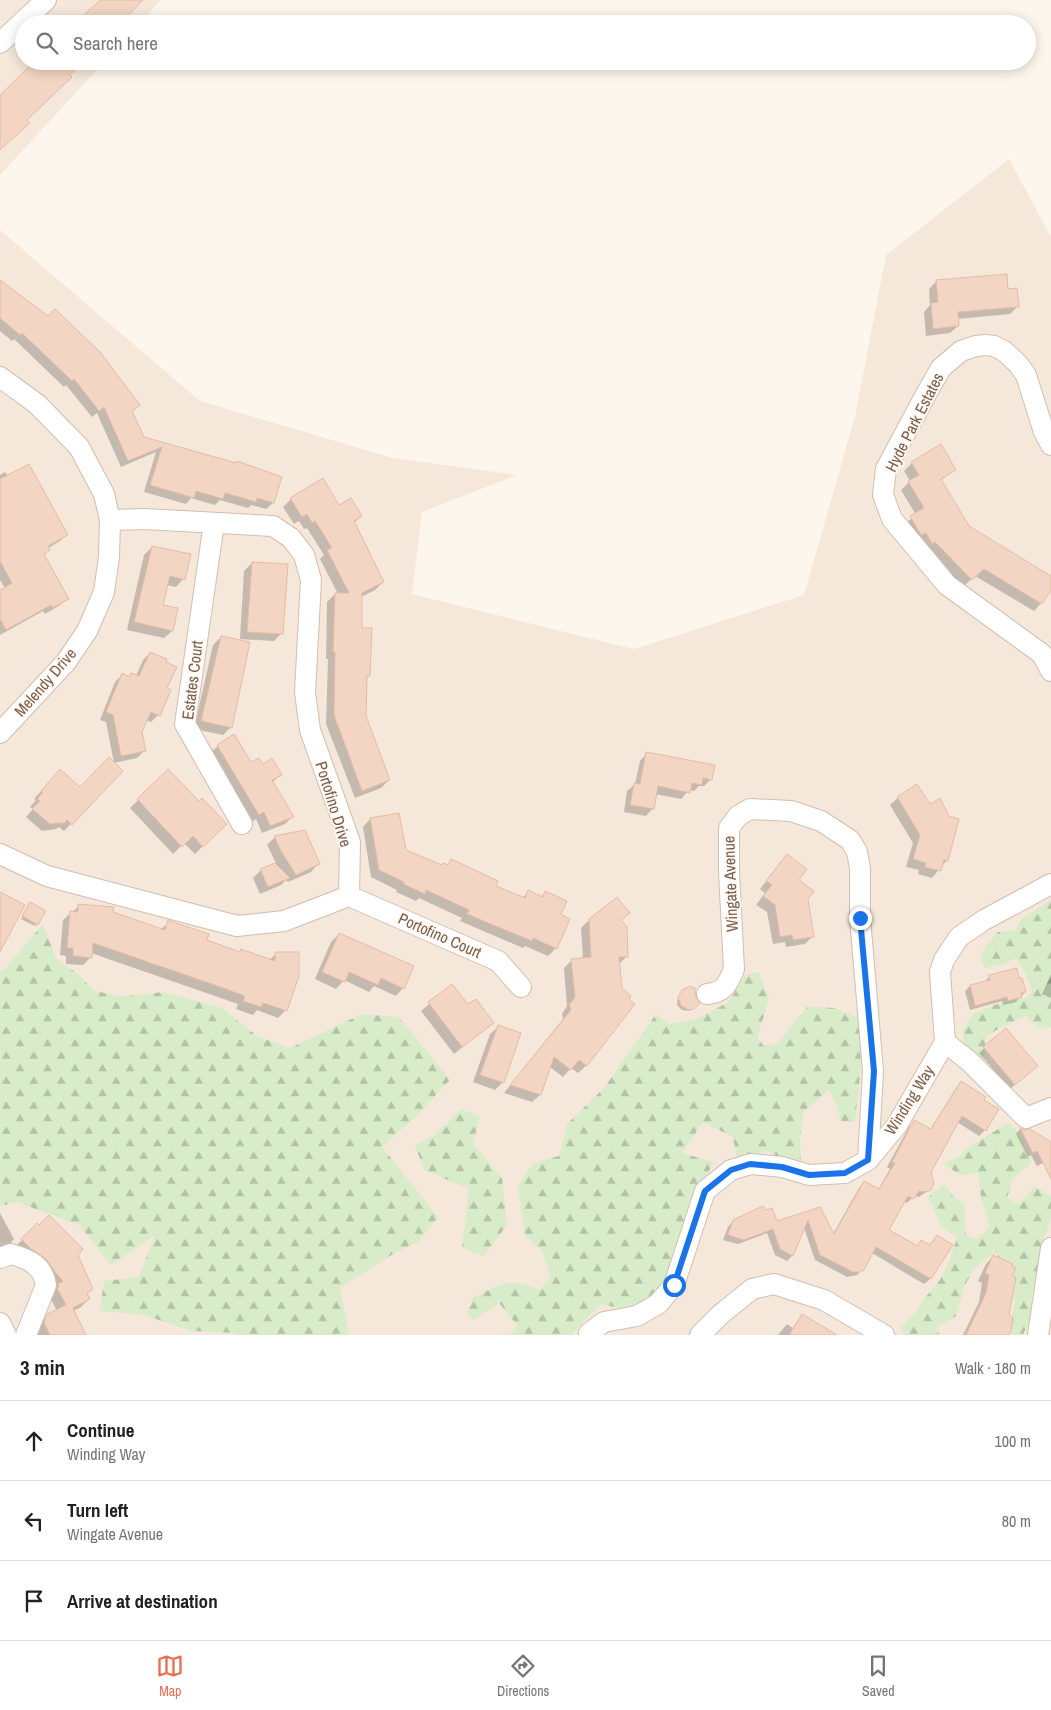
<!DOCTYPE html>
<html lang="en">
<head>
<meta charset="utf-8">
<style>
	:root { --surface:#fff; --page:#f6f6f6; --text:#202124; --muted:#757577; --line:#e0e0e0; --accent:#e76f51 }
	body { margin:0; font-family:"Archivo Narrow",sans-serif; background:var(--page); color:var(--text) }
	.stop { position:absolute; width:15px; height:15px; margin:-11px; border:4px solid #1a73e8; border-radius:50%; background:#fff }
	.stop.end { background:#1a73e8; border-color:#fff; box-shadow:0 1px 5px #0008 }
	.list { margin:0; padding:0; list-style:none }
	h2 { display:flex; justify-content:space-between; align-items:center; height:65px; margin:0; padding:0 20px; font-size:21px }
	h2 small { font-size:16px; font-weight:400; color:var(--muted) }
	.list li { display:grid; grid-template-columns:32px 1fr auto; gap:15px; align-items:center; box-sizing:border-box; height:80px; padding:0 20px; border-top:1px solid var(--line) }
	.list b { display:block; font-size:19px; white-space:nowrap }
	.list p { margin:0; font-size:16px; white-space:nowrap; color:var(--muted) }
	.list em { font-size:16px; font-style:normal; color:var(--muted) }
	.icon { flex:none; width:28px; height:28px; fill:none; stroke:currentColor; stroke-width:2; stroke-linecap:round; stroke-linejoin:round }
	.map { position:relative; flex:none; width:1051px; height:1335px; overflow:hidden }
	.search { position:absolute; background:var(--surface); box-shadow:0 2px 12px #0003; left:15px; right:15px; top:15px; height:55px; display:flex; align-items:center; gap:12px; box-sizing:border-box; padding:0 18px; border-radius:28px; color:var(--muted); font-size:19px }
	.sheet { height:305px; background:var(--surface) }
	nav { display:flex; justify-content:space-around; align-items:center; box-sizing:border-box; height:70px; border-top:1px solid var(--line); background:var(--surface); font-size:14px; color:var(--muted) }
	nav a { display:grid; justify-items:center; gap:2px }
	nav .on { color:var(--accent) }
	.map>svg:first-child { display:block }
	.residential { fill:#f5e8da }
	.forest { fill:url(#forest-firs) }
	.shadow { fill:#0003 }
	.building { fill:#f3d5c3; stroke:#e6bba3 }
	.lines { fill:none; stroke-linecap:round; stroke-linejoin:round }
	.minor-casing { stroke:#d1beb0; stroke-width:22 }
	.minor { stroke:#fff; stroke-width:20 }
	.route { stroke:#1a73e8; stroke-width:6 }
	.labels { text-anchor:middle; stroke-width:4; stroke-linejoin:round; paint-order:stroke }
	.street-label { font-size:16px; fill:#7a5c4d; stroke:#fffaf3 }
</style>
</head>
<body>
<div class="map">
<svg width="1051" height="1335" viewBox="0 0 1051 1335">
	<defs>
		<pattern id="forest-firs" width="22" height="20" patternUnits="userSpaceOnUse" patternTransform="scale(1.25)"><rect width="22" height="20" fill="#d8ecc9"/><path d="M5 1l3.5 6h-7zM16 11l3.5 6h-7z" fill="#b4c2a5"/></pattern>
	</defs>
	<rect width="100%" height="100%" fill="#fdf6ec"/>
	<g class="residential">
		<path d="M0,0H161L139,24H24V61H105L0,175Z"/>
		<path d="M1009,159L1051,237V1335H0V230L200,401L393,458L517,475L422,512L412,594L634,649L804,595L855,416L886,255Z"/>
	</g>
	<g class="forest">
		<path d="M1051,900V1027L1038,1028L1026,1016L998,1029L985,1037V1057L977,1060L965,1047L963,1030L973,1014L994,1005L1026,998L1032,990L1025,972L1016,958L1004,964L985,968L980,958L985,947L998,932L1015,930L1021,919Z"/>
		<path d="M43,924L57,960L77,973L93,990L119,997L164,992L222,1008L257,1036L290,1048L362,1014L399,1017L450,1080L414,1118L382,1147L438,1217L419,1241L393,1254L340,1288L349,1335H235L234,1333L191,1331L144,1315L100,1311L104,1281L139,1277L155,1235L111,1265L79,1225L17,1202L0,1206V971L4,970Z"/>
		<path d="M759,972L769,999L757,1038L764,1046L776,1044L808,1006L834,1008L859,1018L861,1067L855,1122L841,1121L836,1104L829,1090L804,1111L800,1137L801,1162L779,1158L768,1151L737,1157L733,1137L703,1122L682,1153L713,1162L679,1242L664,1282L644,1302L623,1309L601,1304L578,1327L572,1335H510L517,1325L499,1303L474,1320L466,1315L473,1298C503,1283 506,1277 540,1290L550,1276L542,1251L525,1236L518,1186L533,1163L559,1156L567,1124L604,1088L656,1014L670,1024L694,1020L729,1002L745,975Z"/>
		<path d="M461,1109L480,1117L473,1144L502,1178L507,1225L484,1256L462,1248L469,1189L424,1170L415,1145L436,1134Z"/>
		<path d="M1008,1123L1017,1130L1032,1163L1013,1178L1007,1198L1019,1204L1035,1186L1051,1197V1217L1038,1260L1040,1279L1032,1293V1319L1024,1332V1335H1008L1015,1303L1014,1290L1002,1268L997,1252C965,1272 966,1283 956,1316L936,1328L940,1335H904L901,1327L915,1314L924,1299L940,1280L949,1262L957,1238L941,1225L928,1197L944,1184L954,1197L964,1204L966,1235L977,1239L990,1227L981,1197L978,1173L961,1175L943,1164L958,1157L974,1144Z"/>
	</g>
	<g class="shadow">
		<path d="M937,281L1007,290L1017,307L1010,314L957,319L958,326L950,333L926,336L924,312L930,305L929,289Z"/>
		<path d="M0,282L131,412L143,438L228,462L273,503L266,509L251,505L248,508L220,500L215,505L191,498L186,504L144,492L156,452L121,467L97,413L92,417L66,385L64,387L14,339L12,341L0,331Z"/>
		<path d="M912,463L955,469L940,481L968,527L1051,578V587L1041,603L1034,611L975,576L963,587L903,525L916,515L901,490L910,481L904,471Z"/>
		<path d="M5,472L8,476L67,534L60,541L48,548L49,550L43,555L67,598L60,605L45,614L43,611L0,635V591L5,588L0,580V475Z"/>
		<path d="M291,499L339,507L361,516L354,523L383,582L375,590L361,597L360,629L369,676L365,679L364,716L389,780L381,788L355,798L326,724L328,659H326L327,602L335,594H338L320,559L324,555L307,528L304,529L299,521L294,524L283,507Z"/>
		<path d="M152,547L183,579L176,587L166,585L161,606L172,631L164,638L127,630L144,555Z"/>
		<path d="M252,563L282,633L274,641L240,639L244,571Z"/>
		<path d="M221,637L231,727L223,735L194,729L213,645Z"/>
		<path d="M150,653L166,689L158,715L151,722L146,720L140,732L144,751L137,758L114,763L106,722L100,720L115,682L122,675L129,678L132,675L136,676L143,660Z"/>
		<path d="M218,746L250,764L262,766L280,775L272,783L293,816L285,824L262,833L256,819L251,822L210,753Z"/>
		<path d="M647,753L711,779L704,786H699L694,791L689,790L681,799L655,794L653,808L646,816L624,812L627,791L635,784L640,761Z"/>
		<path d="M121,771L64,831L59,827L56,829L42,831L26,817L33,809L30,807L36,800L34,799L53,778L80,789Z"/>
		<path d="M168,771L199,803L225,824L195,854L184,843L173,854L130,808Z"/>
		<path d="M898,798L947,860L932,878L918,874L919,870L906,867L913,843L890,805Z"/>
		<path d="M370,819L405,851L442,867L446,866L451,861L495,886L522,898L529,892L541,897L545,893L559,915L556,948L548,956L525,946L523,948L460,921L462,918L419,898L416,901L396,892L397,890L371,877L363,827Z"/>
		<path d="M275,837L318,864L311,872L288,882L286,880L281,885L260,894L253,878L261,870L276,863L267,845Z"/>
		<path d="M787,856L807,899L813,936L805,944L786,947L785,942L773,944L767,912L756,905L765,893L760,889Z"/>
		<path d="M30,904L44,912L35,926L21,919Z"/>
		<path d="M79,906L112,913L160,930L169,922L205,941L239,953L241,950L269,960L276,954L286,1010L278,1018L257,1010L253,1015L236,1009L238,1004L91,953V957L83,965L66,964V956L60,955L63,920Z"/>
		<path d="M629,913L620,921L627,956L619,964L621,989L627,999L633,1004L586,1066L578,1073L571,1068L563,1077L550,1067L540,1095L532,1102L504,1093L563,1019L562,1014L567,1006L564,968L572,960L583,959L581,928L589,920Z"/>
		<path d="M339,934L403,988L396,996L374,986L369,992L344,980L336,989L315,979L331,942Z"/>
		<path d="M1051,974V998L1042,994Z"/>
		<path d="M990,976L1018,980L1025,992L1016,1002L1003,1005L1002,1001L970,1010L965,991L970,986L985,982V981Z"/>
		<path d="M452,985L468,1006L493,1022L454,1054L421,1011Z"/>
		<path d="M686,988L698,1003L690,1011L682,1010L677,1005L678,997Z"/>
		<path d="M498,1027L503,1082L495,1090L473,1082L490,1034Z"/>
		<path d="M1005,1030L1031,1071L1010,1089L979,1053Z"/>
		<path d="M961,1083L998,1110L985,1130L979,1136L957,1122L929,1172L930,1189L919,1197L914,1196L907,1203L904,1201L888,1230L916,1247L922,1242L929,1246L937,1236L952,1245L930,1279L924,1284L872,1253L863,1269L857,1275L847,1277L815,1260L804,1228L792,1256L787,1261L775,1255L767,1233L738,1244L723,1240L728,1227L733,1221L777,1222L819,1208L833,1234L859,1188L864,1182L878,1190L890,1169L887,1167L909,1127L915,1122L930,1130L956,1088Z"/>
		<path d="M1020,1129L1051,1144V1159L1037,1166L1031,1155L1028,1157L1016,1134Z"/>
		<path d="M0,1213L14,1239L7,1247L0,1249Z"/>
		<path d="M37,1225L77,1255L92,1289L86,1295L89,1299L81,1307L73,1311L84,1334L86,1335H38L36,1331L39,1324L48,1316L57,1311L50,1297L14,1248Z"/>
		<path d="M993,1256L1010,1277L1006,1335H963L979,1302L982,1283L978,1281L986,1264Z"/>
		<path d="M802,1315L831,1335H778L787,1324L793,1328Z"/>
	</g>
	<g class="building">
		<path d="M100,0H143L120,24H74Z"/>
		<path d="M35,61H84L70,75L72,77L27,120L30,123L0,150V95Z"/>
		<path d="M1007,274L1008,289L1017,288L1019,307L958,312L959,326L933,329L931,303L938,302L936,280Z"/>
		<path d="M0,280L48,316L55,309L100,352L140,405L132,411L144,437L229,461L236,463L237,461L282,477L274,503L257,498L256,502L225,493L223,499L196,491L194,498L150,485L162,447L128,461L104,407L99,411L74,379L72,381L22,333L20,335L0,318Z"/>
		<path d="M941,444L956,470L941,479L969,526L1051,576V590L1042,604L984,569L972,580L935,542L932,544L926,533L921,535L910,516L924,508L908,481L919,475L911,462Z"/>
		<path d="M29,464L68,535L48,546L50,550L44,554L69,599L52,608L51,605L6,630L0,619V590L12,583L0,561V479Z"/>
		<path d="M323,478L339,505L351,498L362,516L354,521L384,582L362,593V628H372L370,676H367L366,716L390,780L362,791L334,715L335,652H333L335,593H349L327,550L332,548L315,521L312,523L307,514L302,517L290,498Z"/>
		<path d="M152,546L191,554L185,580L170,576L163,605L178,608L173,631L134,622Z"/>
		<path d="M252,562L288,564L283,634L247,632Z"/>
		<path d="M221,636L250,642L232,728L201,721Z"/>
		<path d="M150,652L167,659L166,662L177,667L167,688L171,690L160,716L151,712L142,732L146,751L121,756L113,715L106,712L122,673L130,677L131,673L139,676Z"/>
		<path d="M234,734L251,762L259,758L263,764L272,758L282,775L272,780L294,817L270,826L264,812L259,815L217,745Z"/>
		<path d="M646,752L715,765L712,780L703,778L702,785L692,783L690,793L658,786L654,809L630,805L634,783L640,784Z"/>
		<path d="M109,757L123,771L72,825L67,820L65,823L50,824L32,809L40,801L37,799L43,792L41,791L60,769L80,787Z"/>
		<path d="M168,769L199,801L202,798L227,824L203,847L193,836L182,847L137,799Z"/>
		<path d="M917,784L930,804L940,798L949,816L959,819L948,861L944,860L941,871L925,867L926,863L913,859L920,835L897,797Z"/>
		<path d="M399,813L406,850L442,865L443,863L448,865L451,859L498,881L496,886L525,898L528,890L543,897L545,891L567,901L561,914L570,919L557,949L533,938L532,941L488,923L467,914L469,910L426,890L425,894L403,884L404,882L379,870L370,818Z"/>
		<path d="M305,830L320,864L296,875L281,851L274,836Z"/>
		<path d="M787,854L807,869L799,880L814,891L808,899L814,937L793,940L792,935L780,937L775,905L763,896L772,885L766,881Z"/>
		<path d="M275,863L290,878L268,887L260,869Z"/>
		<path d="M0,892L25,905L0,952Z"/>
		<path d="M617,897L630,913L621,920L627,927L628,957H619L622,988L631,996L629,999L635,1004L587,1066L579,1060L571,1070L554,1057L541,1095L510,1085L571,1010L569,1005L575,997L571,959L591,957L589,919Z"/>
		<path d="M30,902L46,911L38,925L22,916Z"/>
		<path d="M78,904L114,907L113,912L165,930L168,920L170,921L209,934L207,940L240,952L241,949L275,961V952H299V976L287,1011L263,1003L261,1007L243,1001L245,996L226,989L93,943L92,958L73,956V948H67L70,911L78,912Z"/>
		<path d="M339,933L414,966L404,989L381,978L378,985L349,972L345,982L322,972Z"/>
		<path d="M1017,968L1019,978H1022L1026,992L1021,993L1022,997L1008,1001L1007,997L975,1006L970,985L990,980L989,975Z"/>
		<path d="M452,984L468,1004L476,999L494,1023L462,1047L428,1002Z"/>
		<path d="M690,986L696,989L695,996L700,1003L694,1009L689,1010L681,1006L678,997L682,990Z"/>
		<path d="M498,1025L521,1033L504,1083L480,1075Z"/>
		<path d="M1006,1028L1038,1066L1015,1085L983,1047Z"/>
		<path d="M961,1081L986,1097L984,1100L999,1109L986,1131L962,1116L931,1172L934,1184L931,1190L926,1192L919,1191L914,1199L908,1196L889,1230L918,1246L921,1240L930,1245L937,1235L953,1245L931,1279L876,1247L864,1270L860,1272H853L820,1255L808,1220L793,1256L780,1249L773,1229L744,1240L728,1235L733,1220L763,1206L766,1210L772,1208L777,1221L820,1207L834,1234L864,1181L879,1189L895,1163L892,1162L914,1120L931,1129Z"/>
		<path d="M1020,1128L1024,1130L1030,1129L1051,1142V1179L1037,1151L1033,1153Z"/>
		<path d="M49,1215L83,1249L78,1255L93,1289L87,1293L90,1299L73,1308L86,1335H50L44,1323L47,1314L66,1305L57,1288L59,1287L58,1284L63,1281L55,1272L46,1259L31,1249L21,1239L37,1223L39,1225Z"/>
		<path d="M993,1255L1013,1264L1012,1267L1016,1268L1012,1276L1016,1277L1009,1315L1013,1317L1011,1331L1008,1335H966L986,1293L989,1275L985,1273Z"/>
		<path d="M802,1314L837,1335H789Z"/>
	</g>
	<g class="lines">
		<g class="minor-casing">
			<g id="minor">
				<path d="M0,43L46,0"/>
				<path d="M0,377L37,404L79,447L104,494L110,520L109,557L104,592L87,631L66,662L0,733"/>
				<path d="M1051,445L1044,432L1026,375L1018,364L1004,351L994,346L986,345L976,346L961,351L941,368L925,396L886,469L883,495L892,519L947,585L1042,654L1051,671"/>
				<path d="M214,523L185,724L242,824"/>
				<path d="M0,854L47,876L237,926L284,921L349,896L350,842L310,730L305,692L311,580L304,555L291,538L273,526L144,519L110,520"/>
				<path d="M349,896L498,961L521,987"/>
				<path d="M707,994C725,992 727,985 734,969L729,872V828L738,816L750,809L791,811L821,821L850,840L857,852L860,868V918L873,1071L868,1160"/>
				<path d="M945,1042L970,1062L1026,1118L1051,1108"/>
				<path d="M0,1258L11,1254C28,1259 43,1265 46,1285L26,1335"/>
				<path d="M0,1323L6,1335"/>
				<path d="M589,1335V1333L604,1322L637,1316L658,1304L674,1285L705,1191L731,1170L751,1164L782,1167L809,1175L845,1173L868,1160L897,1125L945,1042L940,972L944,960L959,937L984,920L1051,884"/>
				<path d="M700,1335L720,1315L752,1289L774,1284L824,1300L884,1335"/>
				<path d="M1038,1335L1051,1248"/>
			</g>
		</g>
		<use href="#minor" class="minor"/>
	</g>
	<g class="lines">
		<path class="route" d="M674,1285L705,1191L731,1170L750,1164L782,1167L809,1175L845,1173L868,1160L874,1071L860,918"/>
	</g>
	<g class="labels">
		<g class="street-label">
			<text transform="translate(914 422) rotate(-63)" y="6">Hyde Park Estates</text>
			<text transform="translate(192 680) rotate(-83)" y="6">Estates Court</text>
			<text transform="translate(45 682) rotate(-49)" y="6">Melendy Drive</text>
			<text transform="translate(334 804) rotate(73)" y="6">Portofino Drive</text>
			<text transform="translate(730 884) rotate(-92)" y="6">Wingate Avenue</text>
			<text transform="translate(440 935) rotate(24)" y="6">Portofino Court</text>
			<text transform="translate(909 1100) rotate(-58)" y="6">Winding Way</text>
		</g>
	</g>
</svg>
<div class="stop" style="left:674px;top:1285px"></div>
<div class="stop end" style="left:860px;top:918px"></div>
<div class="search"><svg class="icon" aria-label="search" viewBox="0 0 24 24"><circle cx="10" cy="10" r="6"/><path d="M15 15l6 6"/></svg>Search here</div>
</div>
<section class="sheet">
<h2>3 min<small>Walk · 180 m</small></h2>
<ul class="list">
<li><svg class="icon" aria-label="ahead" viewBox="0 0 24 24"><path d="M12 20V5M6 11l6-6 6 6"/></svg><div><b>Continue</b><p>Winding Way</p></div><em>100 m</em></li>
<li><svg class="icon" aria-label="left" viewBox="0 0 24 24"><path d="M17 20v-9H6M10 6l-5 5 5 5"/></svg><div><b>Turn left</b><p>Wingate Avenue</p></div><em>80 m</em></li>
<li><svg class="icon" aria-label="arrive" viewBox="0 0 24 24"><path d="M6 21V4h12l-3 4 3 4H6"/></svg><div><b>Arrive at destination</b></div></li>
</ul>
</section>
<nav>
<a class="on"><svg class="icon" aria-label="map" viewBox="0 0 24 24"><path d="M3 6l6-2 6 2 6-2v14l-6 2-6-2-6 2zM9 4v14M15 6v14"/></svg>Map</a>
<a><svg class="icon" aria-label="directions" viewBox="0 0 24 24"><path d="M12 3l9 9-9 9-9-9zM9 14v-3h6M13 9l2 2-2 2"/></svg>Directions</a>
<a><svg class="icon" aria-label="saved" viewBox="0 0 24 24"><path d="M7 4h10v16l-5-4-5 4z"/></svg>Saved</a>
</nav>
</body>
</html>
